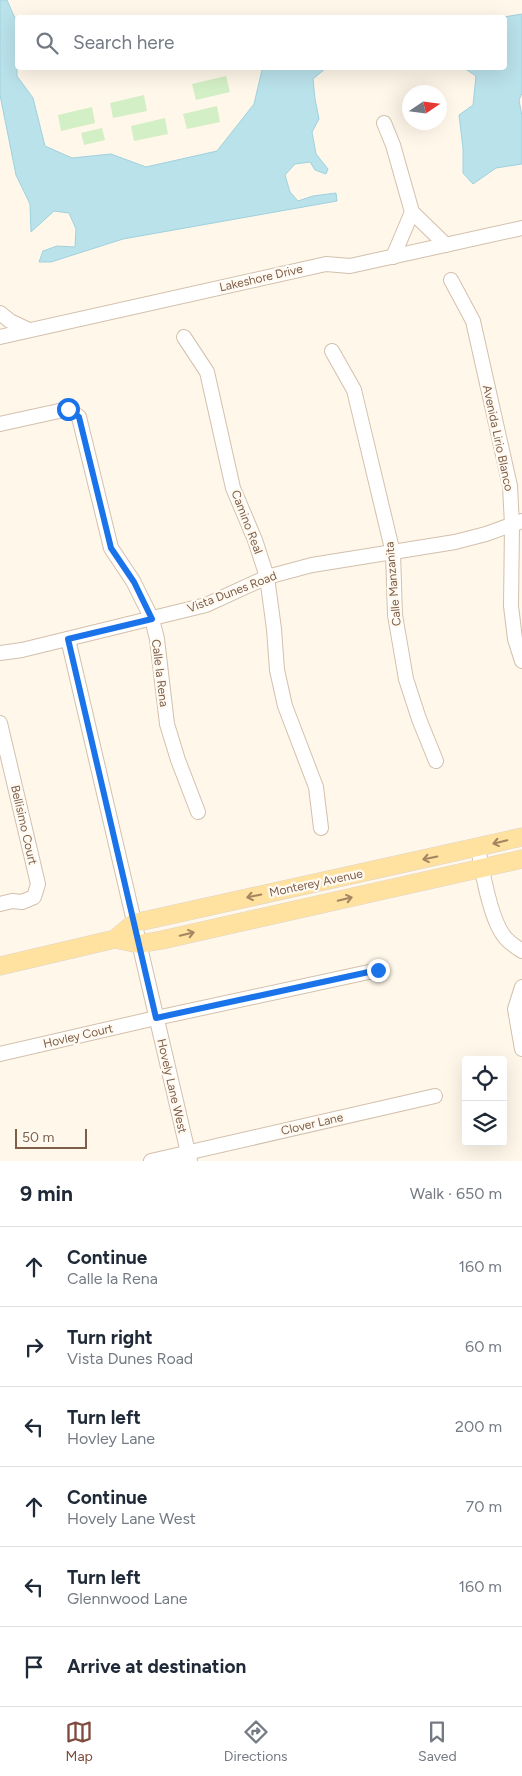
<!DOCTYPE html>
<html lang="en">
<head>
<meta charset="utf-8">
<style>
	:root { --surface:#fff; --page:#f6f6f7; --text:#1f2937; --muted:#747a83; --line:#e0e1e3; --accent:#7f4b3c }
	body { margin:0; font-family:Figtree,sans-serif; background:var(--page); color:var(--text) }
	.controls { position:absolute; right:15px; bottom:15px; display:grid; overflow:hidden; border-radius:5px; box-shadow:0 5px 20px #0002 }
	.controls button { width:45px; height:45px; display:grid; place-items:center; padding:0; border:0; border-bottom:1px solid var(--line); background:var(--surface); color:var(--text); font:25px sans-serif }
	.compass { position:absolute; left:402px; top:85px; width:45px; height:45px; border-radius:50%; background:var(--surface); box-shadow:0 5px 20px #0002; rotate:77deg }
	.scale { position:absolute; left:15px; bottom:12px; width:72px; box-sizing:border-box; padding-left:5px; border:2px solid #7d5e48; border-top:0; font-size:14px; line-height:18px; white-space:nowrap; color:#7d5e48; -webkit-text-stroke:4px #fffaf2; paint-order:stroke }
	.stop { position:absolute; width:15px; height:15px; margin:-11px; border:4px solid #1a73e8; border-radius:50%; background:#fff }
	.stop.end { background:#1a73e8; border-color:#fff; box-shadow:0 1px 5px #0008 }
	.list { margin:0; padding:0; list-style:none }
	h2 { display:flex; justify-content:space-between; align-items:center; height:65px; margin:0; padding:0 20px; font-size:21px }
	h2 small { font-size:16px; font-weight:400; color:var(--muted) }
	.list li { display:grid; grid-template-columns:32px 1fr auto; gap:15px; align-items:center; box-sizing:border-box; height:80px; padding:0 20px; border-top:1px solid var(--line) }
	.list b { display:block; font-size:19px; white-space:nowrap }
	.list p { margin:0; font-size:16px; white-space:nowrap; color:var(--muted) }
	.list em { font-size:16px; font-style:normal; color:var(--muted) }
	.icon { flex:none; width:28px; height:28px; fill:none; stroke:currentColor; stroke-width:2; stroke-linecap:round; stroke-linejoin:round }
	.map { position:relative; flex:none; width:522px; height:1161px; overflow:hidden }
	.search { position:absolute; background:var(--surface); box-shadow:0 5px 20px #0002; left:15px; right:15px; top:15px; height:55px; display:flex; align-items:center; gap:12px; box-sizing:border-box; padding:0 18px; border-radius:5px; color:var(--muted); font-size:19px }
	.sheet { height:545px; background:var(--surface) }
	nav { display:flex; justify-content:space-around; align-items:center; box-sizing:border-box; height:70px; border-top:1px solid var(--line); background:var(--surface); font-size:14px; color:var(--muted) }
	nav a { display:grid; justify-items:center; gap:2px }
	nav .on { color:var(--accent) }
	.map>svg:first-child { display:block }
	.green { fill:#d3efc5 }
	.water { fill:#bae2eb; stroke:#9fd1de }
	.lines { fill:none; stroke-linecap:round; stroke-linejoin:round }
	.minor-casing { stroke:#d3c0ac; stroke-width:16 }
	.major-casing { stroke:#ddd5cf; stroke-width:19 }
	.minor { stroke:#fff; stroke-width:14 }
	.major { stroke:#ffe1a0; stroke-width:18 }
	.oneway { stroke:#a48562 }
	.route { stroke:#1a73e8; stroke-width:6 }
	.labels { text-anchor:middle; stroke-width:4.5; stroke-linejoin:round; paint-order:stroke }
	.street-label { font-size:12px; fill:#7d5e48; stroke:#fffaf2 }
</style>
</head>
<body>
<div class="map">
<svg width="522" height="1161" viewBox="0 0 522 1161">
	<rect width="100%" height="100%" fill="#fff7e9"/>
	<g class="green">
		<path d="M226,76L230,92L196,100L192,84Z"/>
		<path d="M144,95L147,111L113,118L110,103Z"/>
		<path d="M217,106L220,122L187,129L183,114Z"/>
		<path d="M92,107L95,123L61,131L58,115Z"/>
		<path d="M165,118L168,134L134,141L131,126Z"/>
		<path d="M102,128L105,140L84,145L81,133Z"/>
	</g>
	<g class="water">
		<path d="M0,0H7L17,23V76L33,98L45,146L72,158L111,154L146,167L217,151L254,104L262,70L269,68H326L313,79L315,99L319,119L312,132L316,154L328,169L326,174L315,170L310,162L295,164L285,175L290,192L298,201L313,196L336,193L337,201L123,239L51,262H39L43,251L57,246L75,247L76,229L69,213L54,211L31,232L30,204L16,175L0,95Z"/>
		<path d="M522,14V93L519,100L522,116V164L496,168L473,184L463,173V148L459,115L473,105L476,76L464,68H504V17Z"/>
	</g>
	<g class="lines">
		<g class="minor-casing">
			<g id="minor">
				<path d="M384,123L393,145L412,212L446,245"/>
				<path d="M393,257L412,212"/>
				<path d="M451,280L473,321L510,486L512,525L511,606L515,639L522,661"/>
				<path d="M0,313L10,321L29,330"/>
				<path d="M0,337L326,264L350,266L522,228"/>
				<path d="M184,337L207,372L233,488L255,540L267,577L274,629L277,670L285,706L316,787L321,828"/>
				<path d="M332,351L354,390L393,553L395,615L406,679L419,719L436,761"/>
				<path d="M0,424L68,409L79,417L111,548L133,581L152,619L157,639L167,724L178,760L198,812"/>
				<path d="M68,639L190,1161"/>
				<path d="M0,653L22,650L206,605L267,577L312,565L455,542L486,534L522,521"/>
				<path d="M0,723L38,884L34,897L22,902L12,901L0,904"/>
				<path d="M478,847C482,871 490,918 504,936C508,942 516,947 522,951"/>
				<path d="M522,987L515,1009L522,1049"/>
				<path d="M0,1054L156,1018L378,970"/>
				<path d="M151,1161L435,1096"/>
			</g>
		</g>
		<g class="major-casing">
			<g id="major">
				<path d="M115,939L134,923L522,837"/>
				<path d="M0,966L115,939L139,944L162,940L522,859"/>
			</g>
		</g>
		<use href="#minor" class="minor"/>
		<use href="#major" class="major"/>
	</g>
	<defs><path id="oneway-shaft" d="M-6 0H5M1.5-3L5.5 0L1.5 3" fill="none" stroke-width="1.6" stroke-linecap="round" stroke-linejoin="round" transform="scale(1.25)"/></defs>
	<g class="oneway">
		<use href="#oneway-shaft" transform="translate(500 842) rotate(167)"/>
		<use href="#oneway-shaft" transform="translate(430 858) rotate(168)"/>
		<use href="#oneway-shaft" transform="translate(254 896) rotate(168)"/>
		<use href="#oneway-shaft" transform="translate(345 899) rotate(-13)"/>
		<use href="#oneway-shaft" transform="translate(187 934) rotate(-13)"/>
	</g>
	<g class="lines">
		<path class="route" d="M68,409L79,417L111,548L134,582L152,619L68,639L156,1018L378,970"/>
	</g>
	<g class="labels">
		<g class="street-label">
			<text transform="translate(261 278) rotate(-13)" y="4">Lakeshore Drive</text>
			<text transform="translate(498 438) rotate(78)" y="4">Avenida Lirio Blanco</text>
			<text transform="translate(247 522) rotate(69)" y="4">Camino Real</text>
			<text transform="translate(393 584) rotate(-95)" y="4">Calle Manzanita</text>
			<text transform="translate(232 592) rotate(-21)" y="4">Vista Dunes Road</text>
			<text transform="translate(160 673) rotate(83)" y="4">Calle la Rena</text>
			<text transform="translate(24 825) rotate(77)" y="4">Bellisimo Court</text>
			<text transform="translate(316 883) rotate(-12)" y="4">Monterey Avenue</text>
			<text transform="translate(78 1036) rotate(-13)" y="4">Hovley Court</text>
			<text transform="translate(172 1086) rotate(77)" y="4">Hovely Lane West</text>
			<text transform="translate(312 1124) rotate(-13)" y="4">Clover Lane</text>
		</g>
	</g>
</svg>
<div class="controls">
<button><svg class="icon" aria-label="locate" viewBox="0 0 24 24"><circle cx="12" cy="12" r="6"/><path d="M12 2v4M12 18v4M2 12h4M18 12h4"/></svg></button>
<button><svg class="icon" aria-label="layers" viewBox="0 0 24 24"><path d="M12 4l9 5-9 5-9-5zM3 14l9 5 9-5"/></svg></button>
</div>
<svg class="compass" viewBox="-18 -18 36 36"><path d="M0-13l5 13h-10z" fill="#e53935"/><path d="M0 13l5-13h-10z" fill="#747a83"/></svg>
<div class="scale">50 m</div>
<div class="stop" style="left:68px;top:409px"></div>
<div class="stop end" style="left:378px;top:970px"></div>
<div class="search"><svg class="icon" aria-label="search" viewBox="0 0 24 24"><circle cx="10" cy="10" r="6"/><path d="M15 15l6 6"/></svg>Search here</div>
</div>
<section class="sheet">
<h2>9 min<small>Walk · 650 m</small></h2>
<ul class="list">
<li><svg class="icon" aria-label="ahead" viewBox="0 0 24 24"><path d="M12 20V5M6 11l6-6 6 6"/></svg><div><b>Continue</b><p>Calle la Rena</p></div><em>160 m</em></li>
<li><svg class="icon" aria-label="right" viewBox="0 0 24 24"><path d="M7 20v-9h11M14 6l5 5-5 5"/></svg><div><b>Turn right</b><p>Vista Dunes Road</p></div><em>60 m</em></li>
<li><svg class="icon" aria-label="left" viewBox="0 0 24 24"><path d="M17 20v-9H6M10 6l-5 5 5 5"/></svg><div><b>Turn left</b><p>Hovley Lane</p></div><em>200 m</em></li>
<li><svg class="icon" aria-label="ahead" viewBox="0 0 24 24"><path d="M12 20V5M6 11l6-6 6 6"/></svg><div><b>Continue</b><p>Hovely Lane West</p></div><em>70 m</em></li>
<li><svg class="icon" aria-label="left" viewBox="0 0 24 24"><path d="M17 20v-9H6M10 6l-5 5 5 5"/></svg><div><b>Turn left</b><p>Glennwood Lane</p></div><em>160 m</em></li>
<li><svg class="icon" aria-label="arrive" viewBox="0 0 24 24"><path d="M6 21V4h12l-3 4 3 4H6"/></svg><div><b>Arrive at destination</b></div></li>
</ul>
</section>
<nav>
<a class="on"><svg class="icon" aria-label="map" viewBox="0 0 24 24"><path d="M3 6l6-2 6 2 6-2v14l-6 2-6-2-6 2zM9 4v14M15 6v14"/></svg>Map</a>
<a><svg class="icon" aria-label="directions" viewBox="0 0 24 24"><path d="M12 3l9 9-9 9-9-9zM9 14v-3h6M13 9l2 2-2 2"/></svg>Directions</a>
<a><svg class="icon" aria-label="saved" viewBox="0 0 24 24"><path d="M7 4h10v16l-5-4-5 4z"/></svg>Saved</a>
</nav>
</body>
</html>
